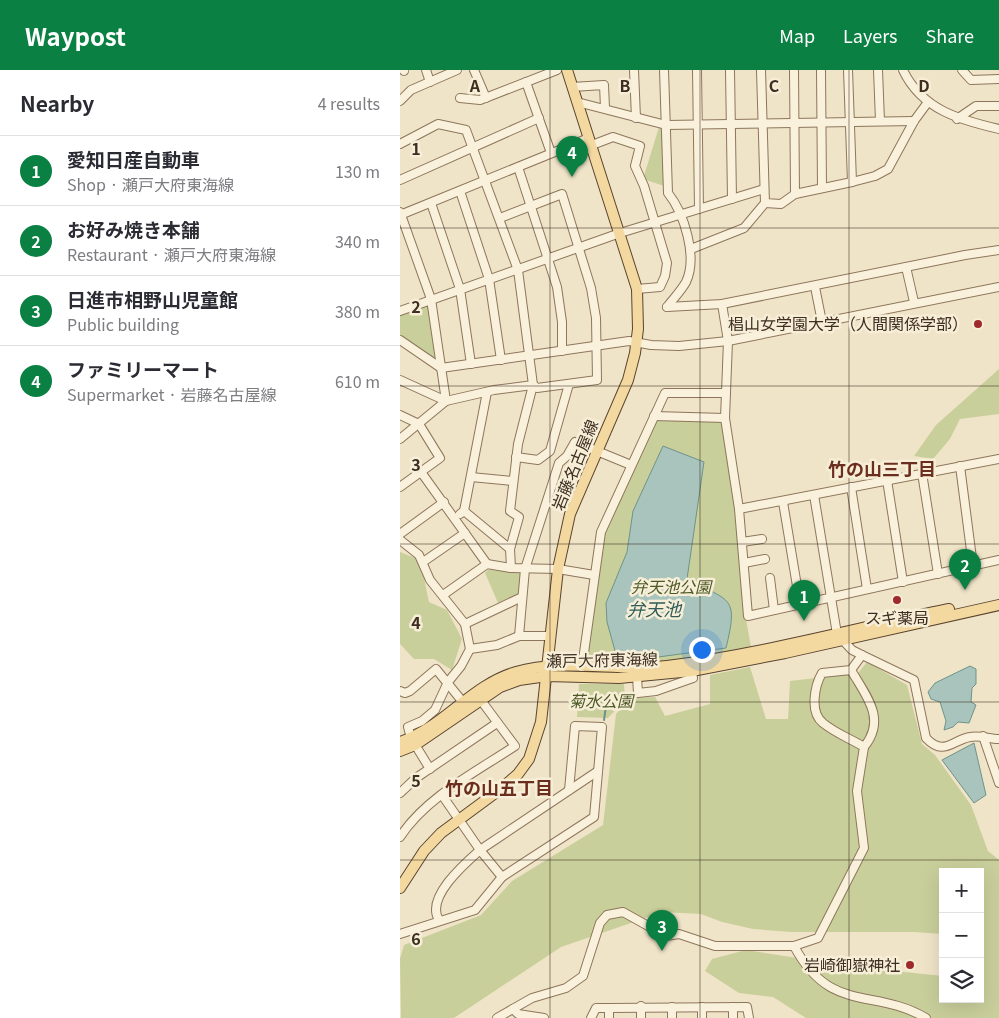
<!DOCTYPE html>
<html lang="en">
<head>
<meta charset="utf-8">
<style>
	:root { --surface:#fff; --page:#f7f7f7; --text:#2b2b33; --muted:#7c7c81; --line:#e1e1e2; --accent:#0b8043 }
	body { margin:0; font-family:Georgia,"Noto Sans JP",serif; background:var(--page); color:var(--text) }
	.controls { position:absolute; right:15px; bottom:15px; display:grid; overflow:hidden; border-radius:0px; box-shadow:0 5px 20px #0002 }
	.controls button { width:45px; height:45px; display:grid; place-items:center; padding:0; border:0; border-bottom:1px solid var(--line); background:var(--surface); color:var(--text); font:25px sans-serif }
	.you { position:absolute; left:301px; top:579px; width:18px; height:18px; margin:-12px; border:4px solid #fff; border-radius:50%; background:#1a73e8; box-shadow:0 0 0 8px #1a73e833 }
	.badge { display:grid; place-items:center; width:32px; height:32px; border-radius:50%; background:var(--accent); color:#fff; font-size:16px; font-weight:700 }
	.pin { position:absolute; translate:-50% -41px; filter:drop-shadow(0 1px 2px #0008) }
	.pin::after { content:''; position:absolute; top:26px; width:18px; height:15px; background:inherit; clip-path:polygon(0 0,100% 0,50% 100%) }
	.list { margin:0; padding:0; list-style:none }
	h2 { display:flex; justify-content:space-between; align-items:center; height:65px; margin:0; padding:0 20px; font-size:21px }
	h2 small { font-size:16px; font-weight:400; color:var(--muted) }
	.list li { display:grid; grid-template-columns:32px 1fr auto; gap:15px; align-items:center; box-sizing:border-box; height:70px; padding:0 20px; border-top:1px solid var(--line) }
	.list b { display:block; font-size:19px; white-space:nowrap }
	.list p { margin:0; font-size:16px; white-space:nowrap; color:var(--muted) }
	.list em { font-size:16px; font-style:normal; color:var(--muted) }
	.icon { flex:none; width:28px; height:28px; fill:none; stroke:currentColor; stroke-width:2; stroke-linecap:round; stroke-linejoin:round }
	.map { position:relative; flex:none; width:599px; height:948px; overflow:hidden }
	header { display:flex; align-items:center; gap:30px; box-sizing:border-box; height:70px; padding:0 25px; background:var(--accent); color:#fff }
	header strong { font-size:24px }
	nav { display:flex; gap:28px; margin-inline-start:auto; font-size:18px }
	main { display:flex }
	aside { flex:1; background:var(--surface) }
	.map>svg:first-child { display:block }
	.green { fill:#c9cf9b }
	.water { fill:#a9c4bc; stroke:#6f938a }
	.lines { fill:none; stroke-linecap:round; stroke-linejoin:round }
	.stream { stroke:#6f938a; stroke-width:2 }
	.minor-casing { stroke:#8d765c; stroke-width:10 }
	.major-casing { stroke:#5b4430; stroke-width:12 }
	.minor { stroke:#faf1dc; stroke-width:8 }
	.major { stroke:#f3d9a0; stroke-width:10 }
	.grid { fill:none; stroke:#3d2e20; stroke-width:1; stroke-opacity:0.55 }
	.poi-dot { fill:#9e2a2b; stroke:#f7eed8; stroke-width:2 }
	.labels { text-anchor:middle; stroke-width:5; stroke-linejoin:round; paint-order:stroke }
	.poi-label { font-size:16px; fill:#3d2e20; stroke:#f7eed8; text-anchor:end }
	.street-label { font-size:16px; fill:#3d2e20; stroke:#f7eed8 }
	.park-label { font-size:16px; font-style:italic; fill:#4d5a26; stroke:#f7eed8 }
	.neighbourhood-label { font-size:18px; font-weight:bold; fill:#6b2e1e; stroke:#f7eed8 }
	.water-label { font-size:18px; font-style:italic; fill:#2f5d5a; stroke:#f7eed8 }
	.grid-label { font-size:16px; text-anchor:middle; font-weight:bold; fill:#3d2e20; stroke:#f7eed8; stroke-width:5; stroke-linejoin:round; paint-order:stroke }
</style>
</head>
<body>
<header>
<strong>Waypost</strong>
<nav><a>Map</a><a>Layers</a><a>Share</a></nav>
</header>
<main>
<aside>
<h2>Nearby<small>4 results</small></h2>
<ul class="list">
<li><span class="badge">1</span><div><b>愛知日産自動車</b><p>Shop · 瀬戸大府東海線</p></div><em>130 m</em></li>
<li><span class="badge">2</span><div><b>お好み焼き本舗</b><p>Restaurant · 瀬戸大府東海線</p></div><em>340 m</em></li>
<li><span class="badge">3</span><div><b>日進市相野山児童館</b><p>Public building</p></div><em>380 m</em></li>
<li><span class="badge">4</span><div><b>ファミリーマート</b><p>Supermarket · 岩藤名古屋線</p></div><em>610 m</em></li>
</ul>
</aside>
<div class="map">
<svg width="599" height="948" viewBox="0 0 599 948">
	<rect width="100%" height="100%" fill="#f0e4c8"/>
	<g class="green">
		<path d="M259,57L262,58L264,116L243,109Z"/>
		<path d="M30,234L39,293L0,266V245Z"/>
		<path d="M599,299V344L560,349L550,369L533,389L514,386L536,355Z"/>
		<path d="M255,346L322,350L338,437L346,549L351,577C297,590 243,594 187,592L204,465Z"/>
		<path d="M0,482L20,490L29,532L47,540L62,569L52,600L34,589H14L0,574Z"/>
		<path d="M88,500L123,501L121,525L98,533L85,503Z"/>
		<path d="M467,592L507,615L522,674L535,685L571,735L588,781L599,790V948H406L373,927L339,923L305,901L312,889L346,880L455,897L543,906V929H580V802H543V864L513,862H391L353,859L322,852L301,844L263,842L161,877L54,948H1L0,889L4,875L81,845L112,811L203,755L216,644L229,628L255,627L265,646L310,634V605L350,597L366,649H388L390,611L458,603Z"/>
		<path d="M179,614H224L225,630L208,648L177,647Z"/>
	</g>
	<g class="water">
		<path d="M263,376L304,392L287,509C330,532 339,525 326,578L243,589L217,588L207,552L206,533L227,482L233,441Z"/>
		<path d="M570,596L576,599V614L572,618L571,632L576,635L569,653L558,652L553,657L544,660L546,651L540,632L531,629L528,622L535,613Z"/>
		<path d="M574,673L586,725L574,733L542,690Z"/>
	</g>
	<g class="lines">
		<path class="stream" d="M204,650L206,636"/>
		<g class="minor-casing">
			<g id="minor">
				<path d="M3,0L4,1"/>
				<path d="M26,0L30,12"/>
				<path d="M74,0L86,28"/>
				<path d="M234,0L236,48"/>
				<path d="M264,0L268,123C284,143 298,187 286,212C281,221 273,229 267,237"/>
				<path d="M297,0L299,139"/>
				<path d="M330,0L332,129"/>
				<path d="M361,0L365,133L381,134L395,124L452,112L475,106L488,99L514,51L528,32"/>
				<path d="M394,0L395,124"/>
				<path d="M421,0L422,118"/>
				<path d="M448,0L452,112"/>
				<path d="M478,0L480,51"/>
				<path d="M503,0C522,40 560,50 599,59"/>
				<path d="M562,0L571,10L599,9"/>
				<path d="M126,12L151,83"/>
				<path d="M172,17L204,15L205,38"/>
				<path d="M60,28L80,30L157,0"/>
				<path d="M0,31L11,20L57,0"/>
				<path d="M177,32L266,55L514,51"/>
				<path d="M557,49L576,36H599"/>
				<path d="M0,74L38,54L66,60L118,200L133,315L118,374L110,441L119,447L110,479L111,498"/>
				<path d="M192,75L213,67L240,76L235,96L244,116L267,193L265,206L260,217L237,219"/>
				<path d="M118,97L157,217L162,252V281"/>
				<path d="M0,110L139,48"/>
				<path d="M60,121L89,209L101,290"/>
				<path d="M31,133L60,219L71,294"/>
				<path d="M0,142L31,229L46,331L0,369"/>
				<path d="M0,145L189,68"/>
				<path d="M291,179L344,158L365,133"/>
				<path d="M506,197L514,232"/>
				<path d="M415,217L422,252"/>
				<path d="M322,234L328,271L325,348L339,439L348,546L599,490"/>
				<path d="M267,237L322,234L565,185L599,180"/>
				<path d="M0,241L220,163L364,119"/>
				<path d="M0,270L41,298L229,271L251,275L279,276L328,271L599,217"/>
				<path d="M0,310L46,331L94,320L133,315L137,318L197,310L196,248L191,218L162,124L100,148"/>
				<path d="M0,345L19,354L40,388L0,417"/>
				<path d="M254,346L325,348"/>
				<path d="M116,387L138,390L150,381L169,314"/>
				<path d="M560,396L573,496"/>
				<path d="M21,402L87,494"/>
				<path d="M522,403L538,504"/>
				<path d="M71,407L113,411"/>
				<path d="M487,410L503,512"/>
				<path d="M451,417L467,519"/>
				<path d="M383,432L400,534"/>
				<path d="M339,439L599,389"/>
				<path d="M64,441L87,322"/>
				<path d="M60,444L64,441L110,479"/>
				<path d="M0,464L44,432"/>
				<path d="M0,470L19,485L30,510L65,554L70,579L61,596L48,612L35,640L22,651L8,657L11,668L30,699"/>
				<path d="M342,472L362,469"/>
				<path d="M23,492L65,463"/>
				<path d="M344,493L365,489"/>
				<path d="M370,508L374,540"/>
				<path d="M43,525L87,494L111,498L158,499L194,505"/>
				<path d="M65,554L122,527"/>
				<path d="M119,566L125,499L159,393L167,386L175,372L231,395"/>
				<path d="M70,579L97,575L119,566H150"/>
				<path d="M462,585L514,610L526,668C544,687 552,670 570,667C580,665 589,669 599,669"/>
				<path d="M182,597L201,462L265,323H326"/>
				<path d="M451,600C466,626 487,649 464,677"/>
				<path d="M237,607L238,623L256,621L293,608L292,601"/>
				<path d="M0,621L5,623L10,621L36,599L62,631"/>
				<path d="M583,666L599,713"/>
				<path d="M0,723L16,708L97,653"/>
				<path d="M42,725L80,780L102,807"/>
				<path d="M0,767C26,727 76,702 115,676L80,629"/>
				<path d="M39,850C25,828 64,794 80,780L198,701"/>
				<path d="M0,864L75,840L102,807L194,747L202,657L175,656L169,720"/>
				<path d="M394,876C431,945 473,917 526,948"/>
				<path d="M241,936V948"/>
				<path d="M272,937V948"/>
				<path d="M302,937V948"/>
				<path d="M333,937V948"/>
				<path d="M113,939L118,944L144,948"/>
				<path d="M97,948L132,928L166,918L183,906L200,853L207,845L223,842L266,866L279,864L315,876H394L418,868L464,778L457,721L464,677C451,669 435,663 423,653C409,642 415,615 422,603L451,600L462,585L452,580L437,564L414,425"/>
				<path d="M191,948L196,938H209"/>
				<path d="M209,948V938L347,937L349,948"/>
			</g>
		</g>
		<g class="major-casing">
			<g id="major">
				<path d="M0,672C43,658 71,615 116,602C164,588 218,602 267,596C362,584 456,558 549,539"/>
				<path d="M0,681L15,675L100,617L119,610L147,606L219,608L292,601L385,583L599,535"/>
				<path d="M0,818L24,781L41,763L102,718L118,704L129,689L141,652L158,499L170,444L228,310L235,283L238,259L237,219L167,0"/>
			</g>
		</g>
		<use href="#minor" class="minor"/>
		<use href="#major" class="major"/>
	</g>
	<path class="grid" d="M150,0V948M300,0V948M449,0V948M0,158H599M0,316H599M0,474H599M0,632H599M0,790H599"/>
	<g class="poi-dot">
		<circle cx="578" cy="254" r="5"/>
		<circle cx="497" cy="530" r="5"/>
		<circle cx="510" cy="895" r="5"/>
	</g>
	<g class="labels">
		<g class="poi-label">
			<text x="568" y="260">椙山女学園大学（人間関係学部）</text>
			<text x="497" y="554" text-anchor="middle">スギ薬局</text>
			<text x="500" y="901">岩崎御嶽神社</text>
		</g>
		<g class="street-label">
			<text transform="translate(175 395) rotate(-68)" y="6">岩藤名古屋線</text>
			<text transform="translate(202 590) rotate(-1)" y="6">瀬戸大府東海線</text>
		</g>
		<g class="park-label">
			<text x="271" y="523">弁天池公園</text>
			<text x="201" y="637">菊水公園</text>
		</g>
		<g class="neighbourhood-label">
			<text x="482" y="406">竹の山三丁目</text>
			<text x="99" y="725">竹の山五丁目</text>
		</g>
		<g class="water-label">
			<text x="254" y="546">弁天池</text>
		</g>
	</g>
	<g class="grid-label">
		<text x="75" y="22">A</text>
		<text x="225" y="22">B</text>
		<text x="374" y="22">C</text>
		<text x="524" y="22">D</text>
		<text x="16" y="85">1</text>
		<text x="16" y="243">2</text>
		<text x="16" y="401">3</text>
		<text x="16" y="559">4</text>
		<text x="16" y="717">5</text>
		<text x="16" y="875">6</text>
	</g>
</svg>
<div class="controls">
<button>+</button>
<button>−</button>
<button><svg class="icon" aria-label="layers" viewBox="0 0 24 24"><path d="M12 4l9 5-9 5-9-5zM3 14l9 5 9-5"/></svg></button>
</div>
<div class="you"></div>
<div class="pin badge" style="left:404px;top:551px">1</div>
<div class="pin badge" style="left:565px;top:520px">2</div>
<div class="pin badge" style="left:262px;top:881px">3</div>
<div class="pin badge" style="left:172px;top:107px">4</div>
</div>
</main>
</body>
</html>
